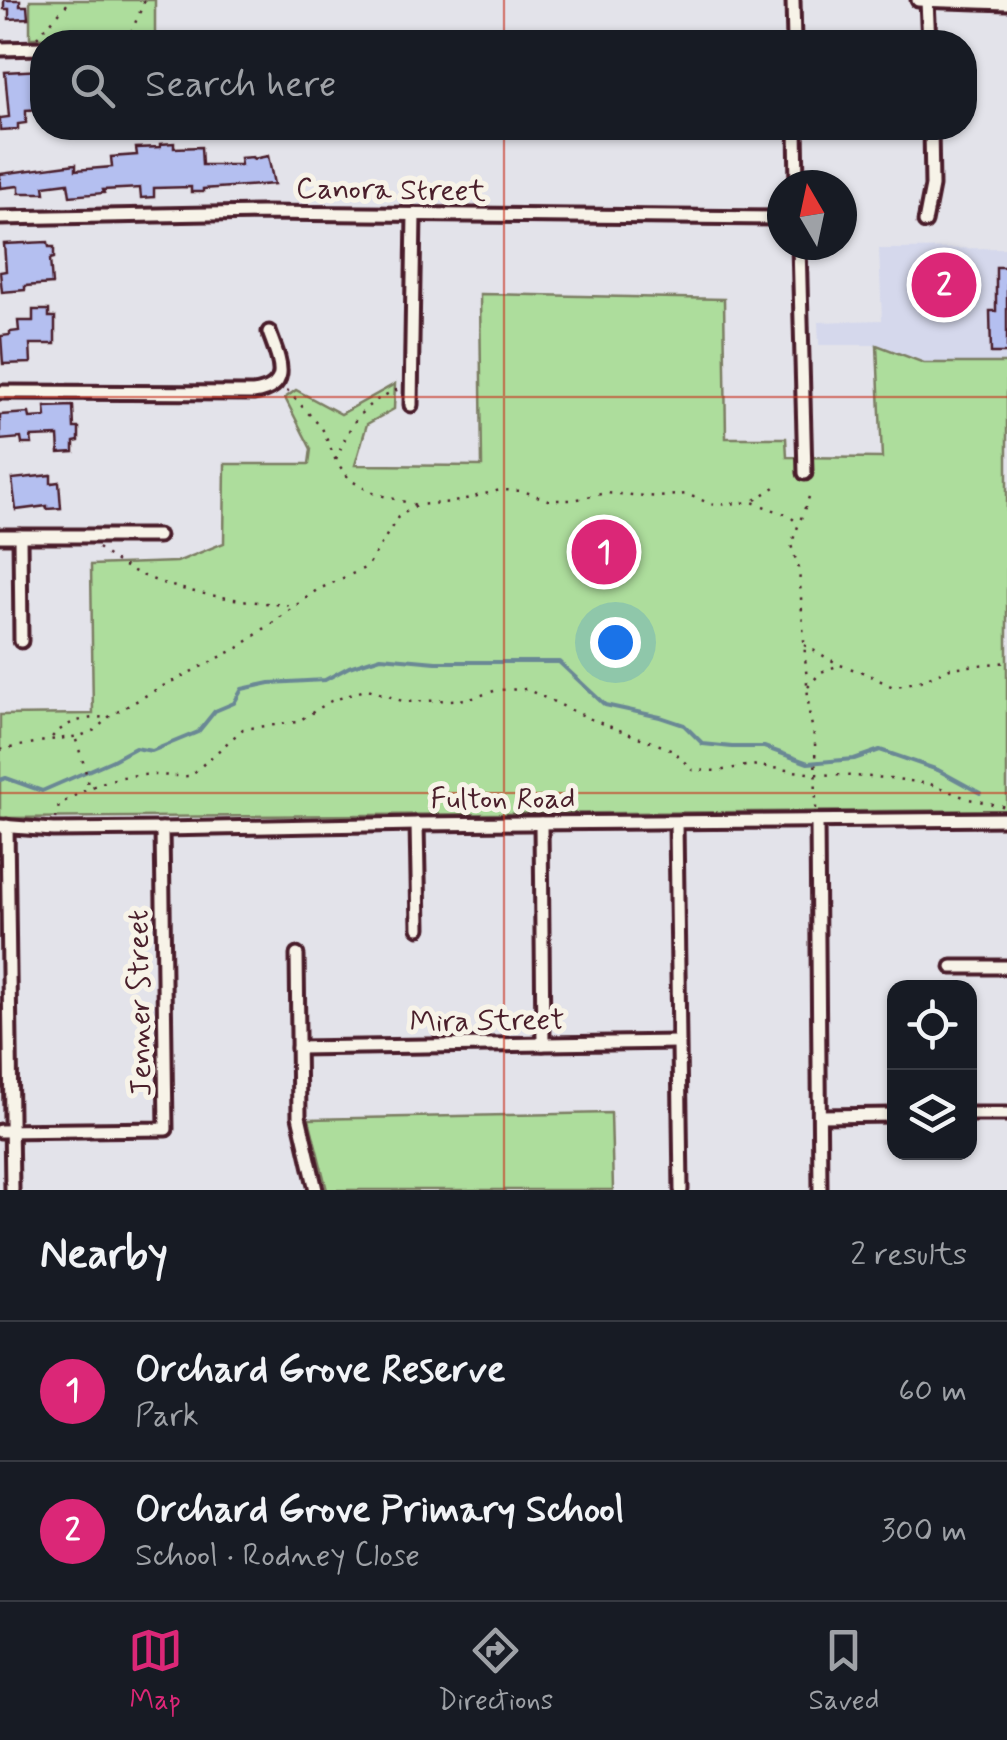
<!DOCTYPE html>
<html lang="en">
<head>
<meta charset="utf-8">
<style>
	:root { --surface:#171b24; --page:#242831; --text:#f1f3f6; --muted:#9ea1a6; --line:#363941; --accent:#db2777 }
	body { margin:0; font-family:Mynerve,sans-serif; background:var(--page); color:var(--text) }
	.controls { position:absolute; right:30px; bottom:30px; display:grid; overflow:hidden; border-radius:20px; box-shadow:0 2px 8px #0004 }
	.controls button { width:90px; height:90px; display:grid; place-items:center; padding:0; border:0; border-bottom:2px solid var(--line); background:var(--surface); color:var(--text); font:50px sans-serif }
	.compass { position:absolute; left:767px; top:170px; width:90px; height:90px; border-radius:50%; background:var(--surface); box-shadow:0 2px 8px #0004; rotate:351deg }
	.you { position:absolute; left:615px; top:642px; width:35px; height:35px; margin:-25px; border:8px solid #fff; border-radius:50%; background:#1a73e8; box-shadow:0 0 0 15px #1a73e833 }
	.badge { display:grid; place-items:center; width:65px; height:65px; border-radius:50%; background:var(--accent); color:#fff; font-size:32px; font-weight:700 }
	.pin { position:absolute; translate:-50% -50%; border:5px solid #fff; box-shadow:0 2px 10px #0006 }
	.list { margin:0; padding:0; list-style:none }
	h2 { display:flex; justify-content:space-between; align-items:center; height:130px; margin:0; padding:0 40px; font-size:42px }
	h2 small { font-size:32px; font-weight:400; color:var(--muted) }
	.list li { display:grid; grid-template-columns:65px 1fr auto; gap:30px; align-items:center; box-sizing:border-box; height:140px; padding:0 40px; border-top:2px solid var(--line) }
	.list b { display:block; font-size:38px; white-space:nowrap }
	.list p { margin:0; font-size:32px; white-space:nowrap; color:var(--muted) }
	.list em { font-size:32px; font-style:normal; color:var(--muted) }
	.icon { flex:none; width:55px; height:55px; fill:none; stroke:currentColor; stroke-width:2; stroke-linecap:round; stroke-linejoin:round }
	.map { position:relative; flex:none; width:1007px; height:1190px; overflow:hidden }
	.search { position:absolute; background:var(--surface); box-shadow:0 2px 8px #0004; left:30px; right:30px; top:30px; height:110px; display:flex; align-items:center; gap:25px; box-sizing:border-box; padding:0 35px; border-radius:40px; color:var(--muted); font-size:38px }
	.sheet { height:410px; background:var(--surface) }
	nav { display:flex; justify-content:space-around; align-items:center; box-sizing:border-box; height:140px; border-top:2px solid var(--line); background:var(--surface); font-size:28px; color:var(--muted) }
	nav a { display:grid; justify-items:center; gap:5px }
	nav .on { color:var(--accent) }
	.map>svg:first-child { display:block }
	.built { fill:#d5d8ec }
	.green { fill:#addd9c; stroke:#7c7e64; stroke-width:2.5 }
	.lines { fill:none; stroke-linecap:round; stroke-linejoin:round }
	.stream { stroke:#6a8895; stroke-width:4 }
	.building { fill:#b4bff0; stroke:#4a1f2b; stroke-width:2.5 }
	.street-casing { stroke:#4a1f2b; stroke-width:19 }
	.path { stroke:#4a1f2b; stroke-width:2.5; stroke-dasharray:2.5 8; stroke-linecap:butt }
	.street { stroke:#f7f3e8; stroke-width:11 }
	.grid { fill:none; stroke:#c8321e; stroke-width:2.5; stroke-opacity:0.55 }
	.labels { text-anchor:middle; stroke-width:10; stroke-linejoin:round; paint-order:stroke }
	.street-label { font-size:30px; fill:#4a1f2b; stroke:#f7f3e8 }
</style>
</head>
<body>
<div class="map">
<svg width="1007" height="1190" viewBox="0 0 1007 1190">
	<rect width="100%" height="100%" fill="#e3e3ea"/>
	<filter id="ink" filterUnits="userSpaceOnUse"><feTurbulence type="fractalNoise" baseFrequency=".01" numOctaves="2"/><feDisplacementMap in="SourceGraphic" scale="20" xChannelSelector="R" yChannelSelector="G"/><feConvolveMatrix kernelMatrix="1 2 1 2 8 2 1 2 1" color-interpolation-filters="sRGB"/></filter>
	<g filter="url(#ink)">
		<path class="built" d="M1007,248V363H923L877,345H819L818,322L882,320L879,249Z"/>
		<g class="green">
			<path d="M30,0H155V37L30,38Z"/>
			<path d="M480,294L724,299L726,438H786L787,457L882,458L877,345L924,363H1007V810L0,818V715L93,714L91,565L177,562L224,543L225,464H309L311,449L285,398L296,390L341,414L395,384L394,409L367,424L355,465L482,466Z"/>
			<path d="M611,1113L613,1190H327L309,1119Z"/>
		</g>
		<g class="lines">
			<path class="stream" d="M0,780L6,778L42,791L113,760L135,748L152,751L198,732L215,711L234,703L242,689L270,683L325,680L349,667L381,657L436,662H559L605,705L660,717L684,725L703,744L732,747H764L808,763L854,759L880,750L938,770L980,793"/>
		</g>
		<g class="building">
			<path d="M4,0H20V6H27L28,18L9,19V9H4Z"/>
			<path d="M42,70V109L26,110V123L18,124V129L0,130V118L9,117L5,72Z"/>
			<path d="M174,143V148L201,147L202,165H241L240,158L253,157V159L268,156L274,184L203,189V192H191V187L154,188V197L141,198L140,188L103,190L104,193L70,196L68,183L44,186L45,193H19V186L0,188V174L76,164V170L112,167L111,157L137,155L136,148L160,147V144Z"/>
			<path d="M48,242L49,247H54V258L50,259L52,284L25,286V290L2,292L0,272L6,271L4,244Z"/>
			<path d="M996,267H1007V353H991L990,311H996Z"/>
			<path d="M33,310H49V317H55V344H30L31,363L3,364L1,336L10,335V332L19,331L18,321H33Z"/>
			<path d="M73,406L74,428H79V441L74,442V452L59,453L58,436L31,437L32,444H22L21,438L0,440V415L29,413L30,418L46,417L45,407Z"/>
			<path d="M51,475V483L59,482L61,508L47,509V506L16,510L12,479Z"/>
		</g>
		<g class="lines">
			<g class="street-casing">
				<g id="street">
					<path d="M793,0L794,42"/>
					<path d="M918,0L1007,3"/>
					<path d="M927,1L929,42"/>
					<path d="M0,49L42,48"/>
					<path d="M796,128L797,185"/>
					<path d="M0,218L261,213L782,218"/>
					<path d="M925,222L932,186L931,128"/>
					<path d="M799,245L805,473"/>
					<path d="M0,392L253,393C294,387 279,360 269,332"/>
					<path d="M411,405L414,214"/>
					<path d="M0,536H158"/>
					<path d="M20,536L21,641"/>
					<path d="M817,821L820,1190"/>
					<path d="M541,823L543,1044"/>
					<path d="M676,823L681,1190"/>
					<path d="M417,824L419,928"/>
					<path d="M0,826L53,830L162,829L417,824L1007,819"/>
					<path d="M7,826L12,1190"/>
					<path d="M297,955L299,1116L316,1190"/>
					<path d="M952,967H1007"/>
					<path d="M298,1048L677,1042"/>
					<path d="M970,1114H1007"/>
					<path d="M820,1116L894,1115"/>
					<path d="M0,1131L166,1129L162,829"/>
				</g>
			</g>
			<g class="path">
				<path d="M37,37L71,0"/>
				<path d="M127,42L145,0"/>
				<path d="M287,390L322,428L336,461L350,480L373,493L416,505"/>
				<path d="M336,460C351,422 361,403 402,388"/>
				<path d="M809,497L791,545L799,569L809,712L815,741L816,809"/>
				<path d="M755,500L775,487"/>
				<path d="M98,548C152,593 225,598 292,606"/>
				<path d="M804,645L840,665L865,673L893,687L920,681L950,668L1007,662"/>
				<path d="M808,687L821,672L837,666"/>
				<path d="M52,737C68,720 86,718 108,717"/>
				<path d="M76,740L85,768L88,786"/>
				<path d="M0,750L50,740L80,736L95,730L110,716L159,688L238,648L317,590L367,567L398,517L417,505L454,502L500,490L523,491L548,500H573L606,493L659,497L686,494L714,505L752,502L788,515L799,524"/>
				<path d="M56,819L59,805C85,789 110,776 141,775C157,774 173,777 190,776L243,729L297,722L331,701L368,689L405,702L470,699L497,690L526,689L595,721L673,750L692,770L718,771L751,765L815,774L890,778L930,784L969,799L1007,807"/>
			</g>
			<use href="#street" class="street"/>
		</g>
	</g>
	<path class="grid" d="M504,0V42M504,128V1190M0,397H1007M0,793H1007"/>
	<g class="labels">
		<g class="street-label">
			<text transform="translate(391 189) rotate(1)" y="10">Canora Street</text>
			<text x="503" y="808">Fulton Road</text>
			<text transform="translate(139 1003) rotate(-91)" y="10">Jenner Street</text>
			<text transform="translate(487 1020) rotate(-1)" y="10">Mira Street</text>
		</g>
	</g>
</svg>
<div class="controls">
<button><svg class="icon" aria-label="locate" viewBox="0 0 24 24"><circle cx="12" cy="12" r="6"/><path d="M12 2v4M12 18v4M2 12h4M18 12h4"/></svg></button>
<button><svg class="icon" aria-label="layers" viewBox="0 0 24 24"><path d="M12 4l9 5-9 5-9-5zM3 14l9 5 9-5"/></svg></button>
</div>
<svg class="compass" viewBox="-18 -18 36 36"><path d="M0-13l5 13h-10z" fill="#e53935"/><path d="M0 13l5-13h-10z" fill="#9ea1a6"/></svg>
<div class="you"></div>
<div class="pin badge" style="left:604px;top:552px">1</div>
<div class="pin badge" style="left:944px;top:285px">2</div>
<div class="search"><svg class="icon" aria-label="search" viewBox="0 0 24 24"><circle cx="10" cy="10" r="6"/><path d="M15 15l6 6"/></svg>Search here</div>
</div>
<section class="sheet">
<h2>Nearby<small>2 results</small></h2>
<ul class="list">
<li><span class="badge">1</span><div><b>Orchard Grove Reserve</b><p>Park</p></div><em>60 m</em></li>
<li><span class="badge">2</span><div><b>Orchard Grove Primary School</b><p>School · Rodney Close</p></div><em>300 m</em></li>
</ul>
</section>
<nav>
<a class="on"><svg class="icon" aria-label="map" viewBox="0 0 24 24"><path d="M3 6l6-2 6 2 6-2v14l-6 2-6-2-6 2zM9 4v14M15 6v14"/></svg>Map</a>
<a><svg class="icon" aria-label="directions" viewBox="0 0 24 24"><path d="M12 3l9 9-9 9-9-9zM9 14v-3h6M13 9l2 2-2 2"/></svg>Directions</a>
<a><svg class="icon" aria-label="saved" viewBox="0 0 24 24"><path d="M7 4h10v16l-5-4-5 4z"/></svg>Saved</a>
</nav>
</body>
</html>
